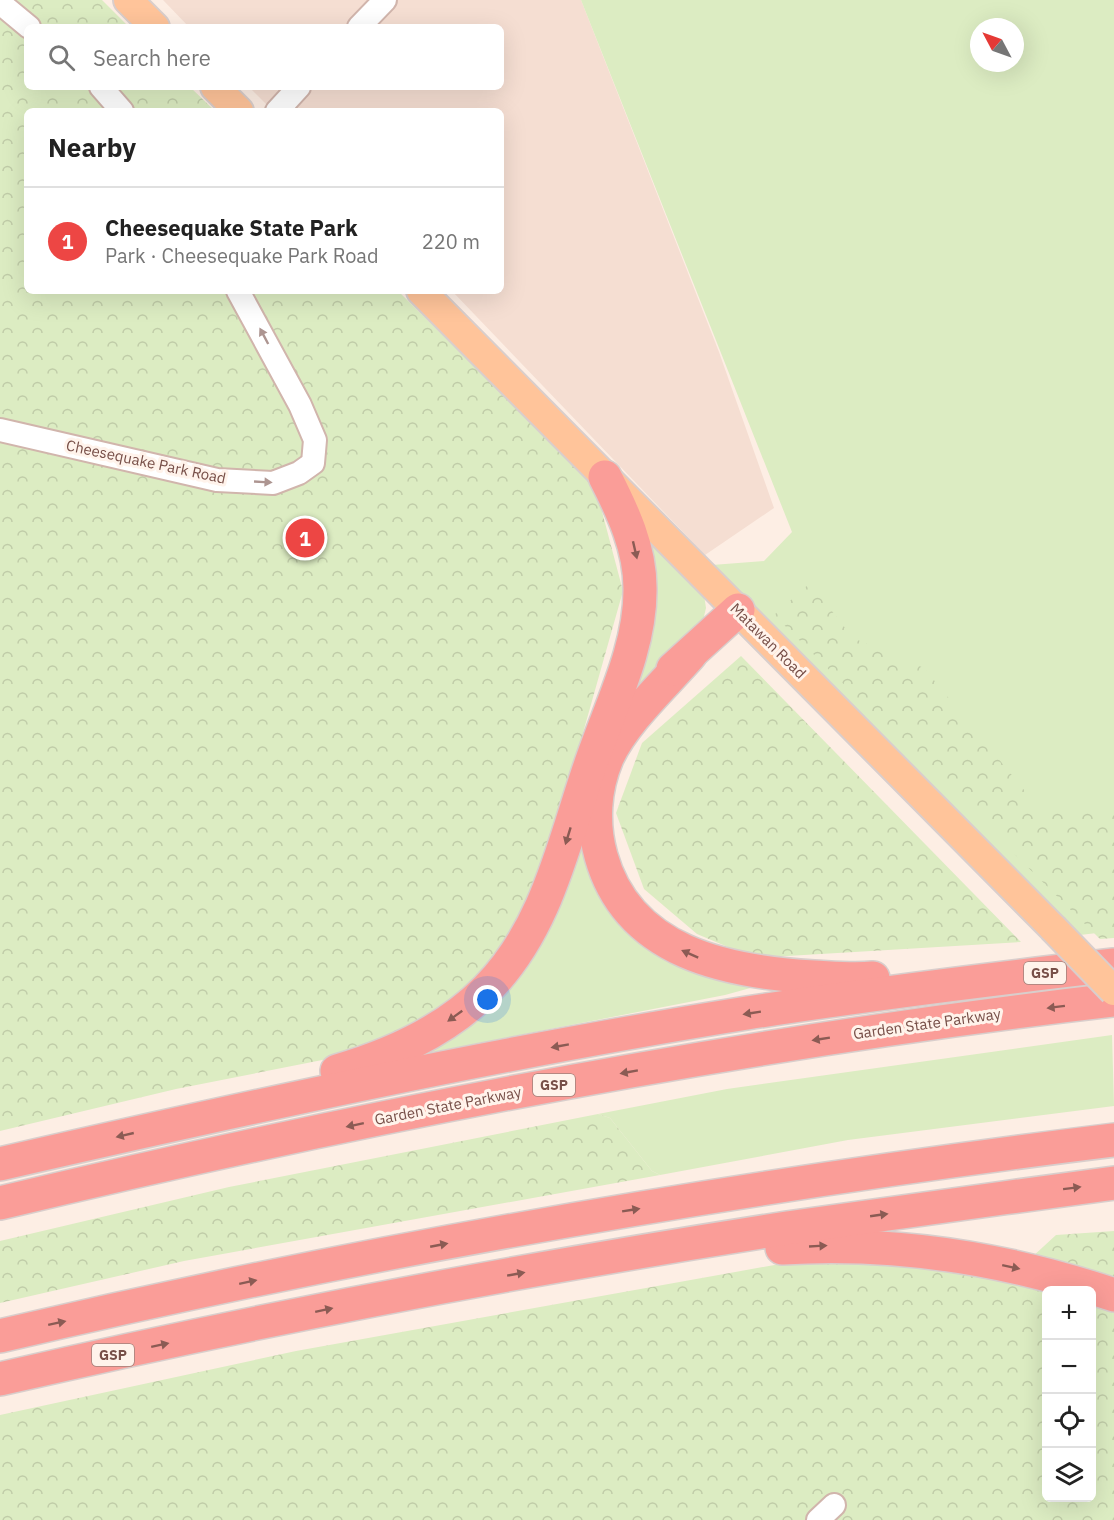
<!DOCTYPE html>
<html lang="en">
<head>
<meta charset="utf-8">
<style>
	:root { --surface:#fff; --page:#f6f6f6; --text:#222; --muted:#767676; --line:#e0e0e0; --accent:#ed4644 }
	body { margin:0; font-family:"IBM Plex Sans",sans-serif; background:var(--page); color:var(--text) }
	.controls { position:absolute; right:18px; bottom:18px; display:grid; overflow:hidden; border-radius:9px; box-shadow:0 6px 24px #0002 }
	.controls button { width:54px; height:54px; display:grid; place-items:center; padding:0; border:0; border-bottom:2px solid var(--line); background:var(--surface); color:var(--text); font:30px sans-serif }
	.compass { position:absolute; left:970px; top:18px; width:54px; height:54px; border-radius:50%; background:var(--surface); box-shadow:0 6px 24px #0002; rotate:311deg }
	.you { position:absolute; left:488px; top:1000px; width:21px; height:21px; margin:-15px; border:4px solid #fff; border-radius:50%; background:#1a73e8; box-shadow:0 0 0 9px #1a73e833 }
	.badge { display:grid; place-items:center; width:39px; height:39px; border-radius:50%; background:var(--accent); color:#fff; font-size:20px; font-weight:700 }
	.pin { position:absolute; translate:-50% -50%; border:3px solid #fff; box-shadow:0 2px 6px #0006 }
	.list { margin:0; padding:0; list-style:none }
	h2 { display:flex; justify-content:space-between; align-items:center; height:78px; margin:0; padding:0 24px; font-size:26px }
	h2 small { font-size:20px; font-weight:400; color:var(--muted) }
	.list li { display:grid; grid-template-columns:39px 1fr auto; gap:18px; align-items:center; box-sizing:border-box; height:108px; padding:0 24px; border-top:2px solid var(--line) }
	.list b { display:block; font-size:22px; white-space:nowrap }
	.list p { margin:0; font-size:20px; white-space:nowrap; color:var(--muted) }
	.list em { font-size:20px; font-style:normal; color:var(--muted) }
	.icon { flex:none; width:33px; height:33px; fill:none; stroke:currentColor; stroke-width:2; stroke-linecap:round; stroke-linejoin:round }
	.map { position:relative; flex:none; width:1114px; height:1520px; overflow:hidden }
	.search { position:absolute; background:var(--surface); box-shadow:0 6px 24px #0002; left:24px; top:24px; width:480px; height:66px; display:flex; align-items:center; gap:15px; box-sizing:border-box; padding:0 21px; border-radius:9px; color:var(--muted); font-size:22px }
	.panel { position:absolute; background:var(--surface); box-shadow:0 6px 24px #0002; left:24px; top:108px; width:480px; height:186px; border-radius:9px }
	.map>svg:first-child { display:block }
	.residential { fill:#f5ded2 }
	.green { fill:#dcecc2; fill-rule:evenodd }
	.forest { fill:url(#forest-crowns); fill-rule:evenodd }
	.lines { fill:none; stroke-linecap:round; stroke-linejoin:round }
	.minor-casing { stroke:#d1b5ac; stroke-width:26 }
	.major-casing { stroke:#d9cecc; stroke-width:32 }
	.highway-casing { stroke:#d9cecc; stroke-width:36 }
	.minor { stroke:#fff; stroke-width:22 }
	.major { stroke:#ffc49a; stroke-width:28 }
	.highway { stroke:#fa9d98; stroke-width:33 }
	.major-bridge-casing { stroke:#d9cecc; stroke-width:32; stroke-linecap:butt }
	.major-bridge { stroke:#ffc49a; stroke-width:28 }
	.oneway { fill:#ad9591 }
	.oneway2 { fill:#8b5b54 }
	.labels { text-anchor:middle; stroke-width:6; stroke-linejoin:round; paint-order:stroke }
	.shield { fill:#fff3eb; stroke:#a08079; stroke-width:1.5 }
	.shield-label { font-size:14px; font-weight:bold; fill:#774f48 }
	.street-label { font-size:15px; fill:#774f48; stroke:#fff3eb }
</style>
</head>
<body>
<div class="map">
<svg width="1114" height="1520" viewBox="0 0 1114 1520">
	<defs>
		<pattern id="forest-crowns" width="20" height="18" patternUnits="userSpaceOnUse" patternTransform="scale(1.5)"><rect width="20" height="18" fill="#dcecc2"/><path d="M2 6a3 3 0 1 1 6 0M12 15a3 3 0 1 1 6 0" fill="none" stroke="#c0cca8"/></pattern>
	</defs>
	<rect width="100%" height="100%" fill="#fdeee4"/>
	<path class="residential" d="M163,0H581L719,352L774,508L705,555L452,291H501V111H273L249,87H501V27H189Z"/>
	<g class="green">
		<path d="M581,0H1114V931L1080,935L712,565L764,561L792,532ZM979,27H1015V63H979Z"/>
		<path d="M635,523L704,595L706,608L702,625L625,700Z"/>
		<path d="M595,775L618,906L769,983L725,995L402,1058Z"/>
		<path d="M1112,1035L1114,1106L848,1140L660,1175L652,1171L610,1118L598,1114L727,1089Z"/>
	</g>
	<g class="forest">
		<path d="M0,0H102L129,27H27V87H190L215,111H27V291H398L595,485L623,591L533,910L443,1020L388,1047L176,1089L0,1131Z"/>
		<path d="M810,583L853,638L924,668L1038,807L1114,813V938L1100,939L774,615Z"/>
		<path d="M741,656L1021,942L754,958L697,934L644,889L616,813L642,743Z"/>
		<path d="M598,1114L610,1118L652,1171L660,1175L184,1261L0,1303V1241L229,1187Z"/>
		<path d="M1114,1231V1520H0V1415L296,1351L802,1260L1031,1258L1056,1235ZM1046,1290H1092V1498H1046Z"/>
	</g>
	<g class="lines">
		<g class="minor-casing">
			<g id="minor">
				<path d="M0,3L29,27"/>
				<path d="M359,27L385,0"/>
				<path d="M101,87L122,111"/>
				<path d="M277,111L299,87"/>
				<path d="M0,430L217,480L273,483L299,473L313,463L315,440L300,405L238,291"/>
				<path d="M818,1520L834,1505"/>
			</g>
		</g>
		<g class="major-casing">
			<g id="major">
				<path d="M128,0L155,27"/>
				<path d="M215,87L239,111"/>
				<path d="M421,291L1053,928"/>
			</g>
		</g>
		<g class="highway-casing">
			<g id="highway">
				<path d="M690,655C663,686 624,721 607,758C594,789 592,824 601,856C628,953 727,972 814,977C834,978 853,980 873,978"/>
				<path d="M673,669L738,610"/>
				<path d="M337,1071C392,1055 446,1031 487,989C547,928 563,845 590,766C609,709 641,649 640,588C640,548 623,512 605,477"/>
				<path d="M0,1164C248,1107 496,1053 747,1013C869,994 992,979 1114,965"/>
				<path d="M0,1203C367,1115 739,1043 1114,1000"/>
				<path d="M782,1248C894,1241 1008,1259 1114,1295"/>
				<path d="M0,1336C367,1250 740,1186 1114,1140"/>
				<path d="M0,1379C260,1319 523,1269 787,1228C896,1212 1005,1198 1114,1183"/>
			</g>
		</g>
		<use href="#minor" class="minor"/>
		<use href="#major" class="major"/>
		<use href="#highway" class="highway"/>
		<g class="major-bridge-casing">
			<path id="major-bridge" d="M1053,928L1114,991"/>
		</g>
		<use href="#major-bridge" class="major-bridge"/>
	</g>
	<defs><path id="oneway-solid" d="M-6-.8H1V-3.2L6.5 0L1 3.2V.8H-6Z" transform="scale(1.5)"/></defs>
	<g class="oneway">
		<use href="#oneway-solid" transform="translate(264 336) rotate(-118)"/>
		<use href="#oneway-solid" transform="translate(263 482) rotate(3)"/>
	</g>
	<g class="oneway2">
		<use href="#oneway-solid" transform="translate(635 550) rotate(77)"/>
		<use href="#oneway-solid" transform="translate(568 836) rotate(107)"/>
		<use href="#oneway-solid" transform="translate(690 954) rotate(-156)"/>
		<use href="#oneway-solid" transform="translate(1056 1007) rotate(173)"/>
		<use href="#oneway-solid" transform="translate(752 1013) rotate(171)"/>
		<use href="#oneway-solid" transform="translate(455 1016) rotate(144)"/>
		<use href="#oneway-solid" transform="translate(821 1039) rotate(171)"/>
		<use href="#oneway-solid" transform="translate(560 1046) rotate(170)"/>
		<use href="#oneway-solid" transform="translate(629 1072) rotate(170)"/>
		<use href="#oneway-solid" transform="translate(355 1125) rotate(168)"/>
		<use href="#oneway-solid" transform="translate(125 1135) rotate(167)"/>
		<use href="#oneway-solid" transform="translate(1072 1188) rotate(-7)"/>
		<use href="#oneway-solid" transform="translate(631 1210) rotate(-9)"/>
		<use href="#oneway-solid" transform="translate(879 1215) rotate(-8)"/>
		<use href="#oneway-solid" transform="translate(439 1245) rotate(-11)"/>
		<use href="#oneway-solid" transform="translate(818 1246) rotate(-3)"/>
		<use href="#oneway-solid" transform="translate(1011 1267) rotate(12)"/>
		<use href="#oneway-solid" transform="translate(516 1274) rotate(-10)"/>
		<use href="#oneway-solid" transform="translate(248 1282) rotate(-12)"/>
		<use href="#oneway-solid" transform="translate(324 1310) rotate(-12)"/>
		<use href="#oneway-solid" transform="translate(57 1323) rotate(-12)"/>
		<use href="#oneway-solid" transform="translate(160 1345) rotate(-12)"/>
	</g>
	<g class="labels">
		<g class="shield">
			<rect x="1024" y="962" width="42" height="22" rx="4.5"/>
			<rect x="533" y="1074" width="42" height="22" rx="4.5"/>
			<rect x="92" y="1344" width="42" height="22" rx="4.5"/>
		</g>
		<g class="shield-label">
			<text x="1045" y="978">GSP</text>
			<text x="554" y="1090">GSP</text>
			<text x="113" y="1360">GSP</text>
		</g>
		<g class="street-label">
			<text transform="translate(146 462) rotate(12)" y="5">Cheesequake Park Road</text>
			<text transform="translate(768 641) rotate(45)" y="5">Matawan Road</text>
			<text transform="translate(927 1024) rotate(-8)" y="5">Garden State Parkway</text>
			<text transform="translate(448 1106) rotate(-11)" y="5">Garden State Parkway</text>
		</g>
	</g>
</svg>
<div class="controls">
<button>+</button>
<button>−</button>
<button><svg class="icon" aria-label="locate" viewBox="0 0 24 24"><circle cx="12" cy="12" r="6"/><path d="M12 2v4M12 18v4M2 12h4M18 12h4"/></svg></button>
<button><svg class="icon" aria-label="layers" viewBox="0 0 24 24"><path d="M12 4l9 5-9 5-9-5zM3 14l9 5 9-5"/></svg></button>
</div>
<svg class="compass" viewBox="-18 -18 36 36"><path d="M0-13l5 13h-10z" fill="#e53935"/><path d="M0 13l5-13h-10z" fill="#767676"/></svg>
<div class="you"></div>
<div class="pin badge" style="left:305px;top:538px">1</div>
<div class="search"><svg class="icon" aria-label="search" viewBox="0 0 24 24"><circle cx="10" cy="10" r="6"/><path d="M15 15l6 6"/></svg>Search here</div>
<section class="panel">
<h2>Nearby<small></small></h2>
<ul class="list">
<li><span class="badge">1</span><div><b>Cheesequake State Park</b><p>Park · Cheesequake Park Road</p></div><em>220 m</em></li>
</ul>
</section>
</div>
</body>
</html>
